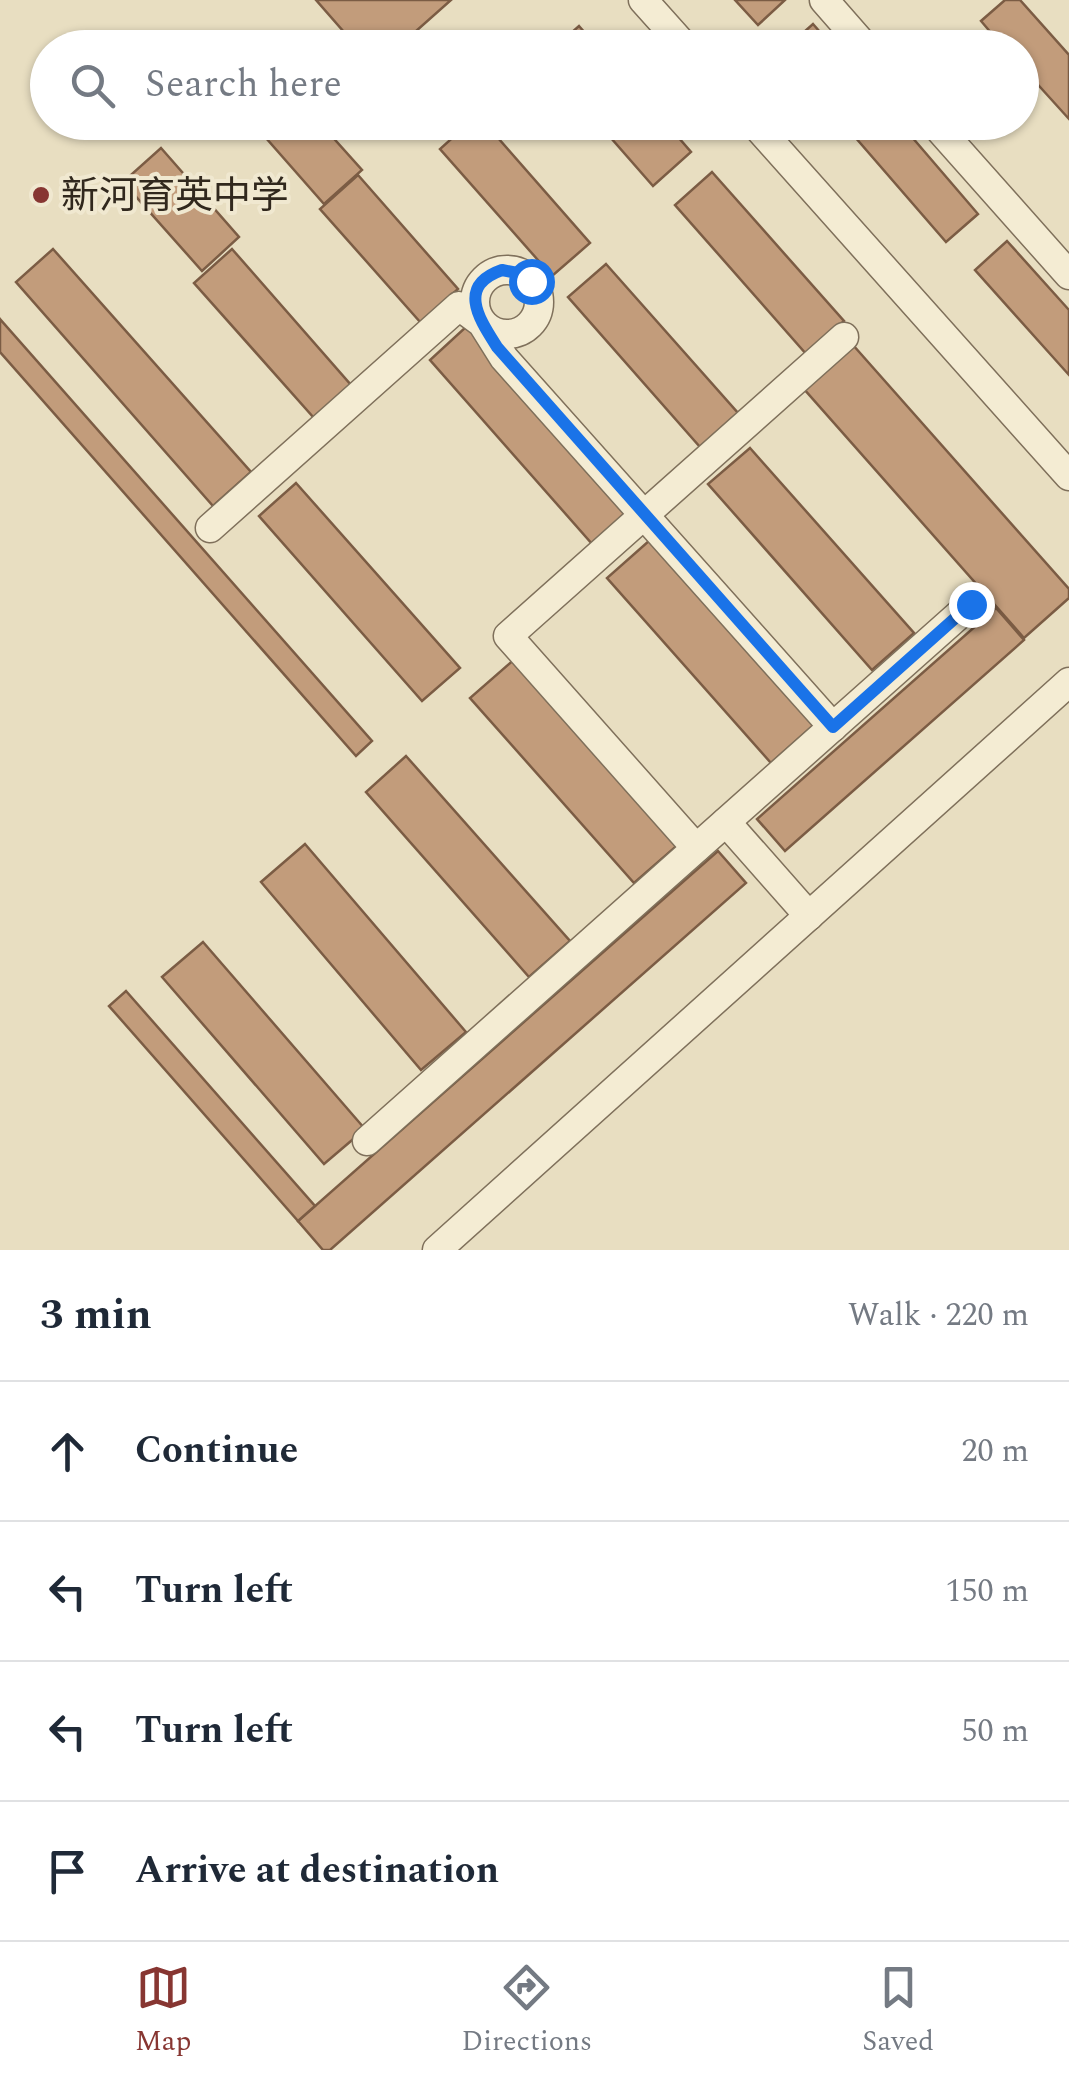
<!DOCTYPE html>
<html lang="en">
<head>
<meta charset="utf-8">
<style>
	:root { --surface:#fff; --page:#f2f2f3; --text:#1f2937; --muted:#747a83; --line:#e0e1e3; --accent:#873632 }
	body { margin:0; font-family:Spectral,"Noto Sans SC",serif; background:var(--page); color:var(--text) }
	.stop { position:absolute; width:30px; height:30px; margin:-22px; border:8px solid #1a73e8; border-radius:50%; background:#fff }
	.stop.end { background:#1a73e8; border-color:#fff; box-shadow:0 2px 10px #0008 }
	.list { margin:0; padding:0; list-style:none }
	h2 { display:flex; justify-content:space-between; align-items:center; height:130px; margin:0; padding:0 40px; font-size:42px }
	h2 small { font-size:32px; font-weight:400; color:var(--muted) }
	.list li { display:grid; grid-template-columns:65px 1fr auto; gap:30px; align-items:center; box-sizing:border-box; height:140px; padding:0 40px; border-top:2px solid var(--line) }
	.list b { display:block; font-size:38px; white-space:nowrap }
	.list em { font-size:32px; font-style:normal; color:var(--muted) }
	.icon { flex:none; width:55px; height:55px; fill:none; stroke:currentColor; stroke-width:2; stroke-linecap:round; stroke-linejoin:round }
	.map { position:relative; flex:none; width:1069px; height:1250px; overflow:hidden }
	.search { position:absolute; background:var(--surface); box-shadow:0 2px 8px #0004; left:30px; right:30px; top:30px; height:110px; display:flex; align-items:center; gap:25px; box-sizing:border-box; padding:0 35px; border-radius:55px; color:var(--muted); font-size:38px }
	.sheet { height:690px; background:var(--surface) }
	nav { display:flex; justify-content:space-around; align-items:center; box-sizing:border-box; height:140px; border-top:2px solid var(--line); background:var(--surface); font-size:28px; color:var(--muted) }
	nav a { display:grid; justify-items:center; gap:5px }
	nav .on { color:var(--accent) }
	.map>svg:first-child { display:block }
	.building { fill:#c29c7b; stroke:#7b5c44; stroke-width:2.5 }
	.lines { fill:none; stroke-linecap:round; stroke-linejoin:round }
	.minor-casing { stroke:#7f705b; stroke-width:31 }
	.minor { stroke:#f4ecd3; stroke-width:28 }
	.route { stroke:#1a73e8; stroke-width:12 }
	.poi-dot { fill:#873632; stroke:#f0e8d0; stroke-width:4 }
	.labels { text-anchor:middle; stroke-width:8; stroke-linejoin:round; paint-order:stroke }
	.poi-label { font-size:38px; fill:#31281d; stroke:#f0e8d0; text-anchor:start }
</style>
</head>
<body>
<div class="map">
<svg width="1069" height="1250" viewBox="0 0 1069 1250">
	<rect width="100%" height="100%" fill="#e8dec1"/>
	<g class="building">
		<path d="M316,0H451L397,48H358Z"/>
		<path d="M735,0H785L758,25Z"/>
		<path d="M1005,0H1020L1069,55V119L1022,67V48H1004L981,21Z"/>
		<path d="M813,24L834,48H786Z"/>
		<path d="M579,26L598,48H554Z"/>
		<path d="M252,122H319L362,170L324,204Z"/>
		<path d="M470,122H484L590,243L552,276L440,149Z"/>
		<path d="M597,122H665L691,152L653,186Z"/>
		<path d="M842,122H899L978,214L946,242Z"/>
		<path d="M161,148L239,237L202,271L123,182Z"/>
		<path d="M712,172L844,321L807,355L675,205Z"/>
		<path d="M358,175L458,289L421,323L320,209Z"/>
		<path d="M1007,241L1069,310V375L975,270Z"/>
		<path d="M53,249L251,472L213,506L16,282Z"/>
		<path d="M232,249L351,385L314,418L194,283Z"/>
		<path d="M606,264L738,413L700,447L568,297Z"/>
		<path d="M0,319L372,741L356,756L0,352Z"/>
		<path d="M467,326L631,512L593,545L430,360Z"/>
		<path d="M853,345L1069,589V598L1024,638L804,389Z"/>
		<path d="M750,448L914,633L872,670L708,484Z"/>
		<path d="M296,483L460,668L422,701L259,516Z"/>
		<path d="M650,540L814,725L771,763L607,578Z"/>
		<path d="M996,608L1024,640L785,851L757,819Z"/>
		<path d="M516,658L680,843L634,883L470,698Z"/>
		<path d="M406,756L570,941L529,977L366,792Z"/>
		<path d="M305,844L466,1032L421,1070L261,882Z"/>
		<path d="M718,851L746,883L330,1250H323L298,1221Z"/>
		<path d="M203,942L365,1129L324,1164L162,977Z"/>
		<path d="M126,991L315,1206L298,1221L109,1006Z"/>
	</g>
	<g class="lines">
		<g class="minor-casing">
			<g id="minor">
				<path d="M643,0L686,48"/>
				<path d="M824,0L866,48"/>
				<path d="M753,122L1069,476"/>
				<path d="M933,122L1069,275"/>
				<circle cx="507" cy="302" r="32"/>
				<path d="M210,528L459,306L482,323L504,358L833,727"/>
				<path d="M726,822L809,916"/>
				<path d="M696,848L508,636L844,337"/>
				<path d="M367,1141L971,604"/>
				<path d="M437,1250L1069,682"/>
			</g>
		</g>
		<use href="#minor" class="minor"/>
	</g>
	<g class="lines">
		<path class="route" d="M531,281L523,274L502,270C456,286 480,320 497,347L833,727L971,604"/>
	</g>
	<circle class="poi-dot" cx="41" cy="195" r="10"/>
	<g class="labels">
		<g class="poi-label">
			<text x="61" y="208">新河育英中学</text>
		</g>
	</g>
</svg>
<div class="stop" style="left:531px;top:281px"></div>
<div class="stop end" style="left:971px;top:604px"></div>
<div class="search"><svg class="icon" aria-label="search" viewBox="0 0 24 24"><circle cx="10" cy="10" r="6"/><path d="M15 15l6 6"/></svg>Search here</div>
</div>
<section class="sheet">
<h2>3 min<small>Walk · 220 m</small></h2>
<ul class="list">
<li><svg class="icon" aria-label="ahead" viewBox="0 0 24 24"><path d="M12 20V5M6 11l6-6 6 6"/></svg><div><b>Continue</b></div><em>20 m</em></li>
<li><svg class="icon" aria-label="left" viewBox="0 0 24 24"><path d="M17 20v-9H6M10 6l-5 5 5 5"/></svg><div><b>Turn left</b></div><em>150 m</em></li>
<li><svg class="icon" aria-label="left" viewBox="0 0 24 24"><path d="M17 20v-9H6M10 6l-5 5 5 5"/></svg><div><b>Turn left</b></div><em>50 m</em></li>
<li><svg class="icon" aria-label="arrive" viewBox="0 0 24 24"><path d="M6 21V4h12l-3 4 3 4H6"/></svg><div><b>Arrive at destination</b></div></li>
</ul>
</section>
<nav>
<a class="on"><svg class="icon" aria-label="map" viewBox="0 0 24 24"><path d="M3 6l6-2 6 2 6-2v14l-6 2-6-2-6 2zM9 4v14M15 6v14"/></svg>Map</a>
<a><svg class="icon" aria-label="directions" viewBox="0 0 24 24"><path d="M12 3l9 9-9 9-9-9zM9 14v-3h6M13 9l2 2-2 2"/></svg>Directions</a>
<a><svg class="icon" aria-label="saved" viewBox="0 0 24 24"><path d="M7 4h10v16l-5-4-5 4z"/></svg>Saved</a>
</nav>
</body>
</html>
